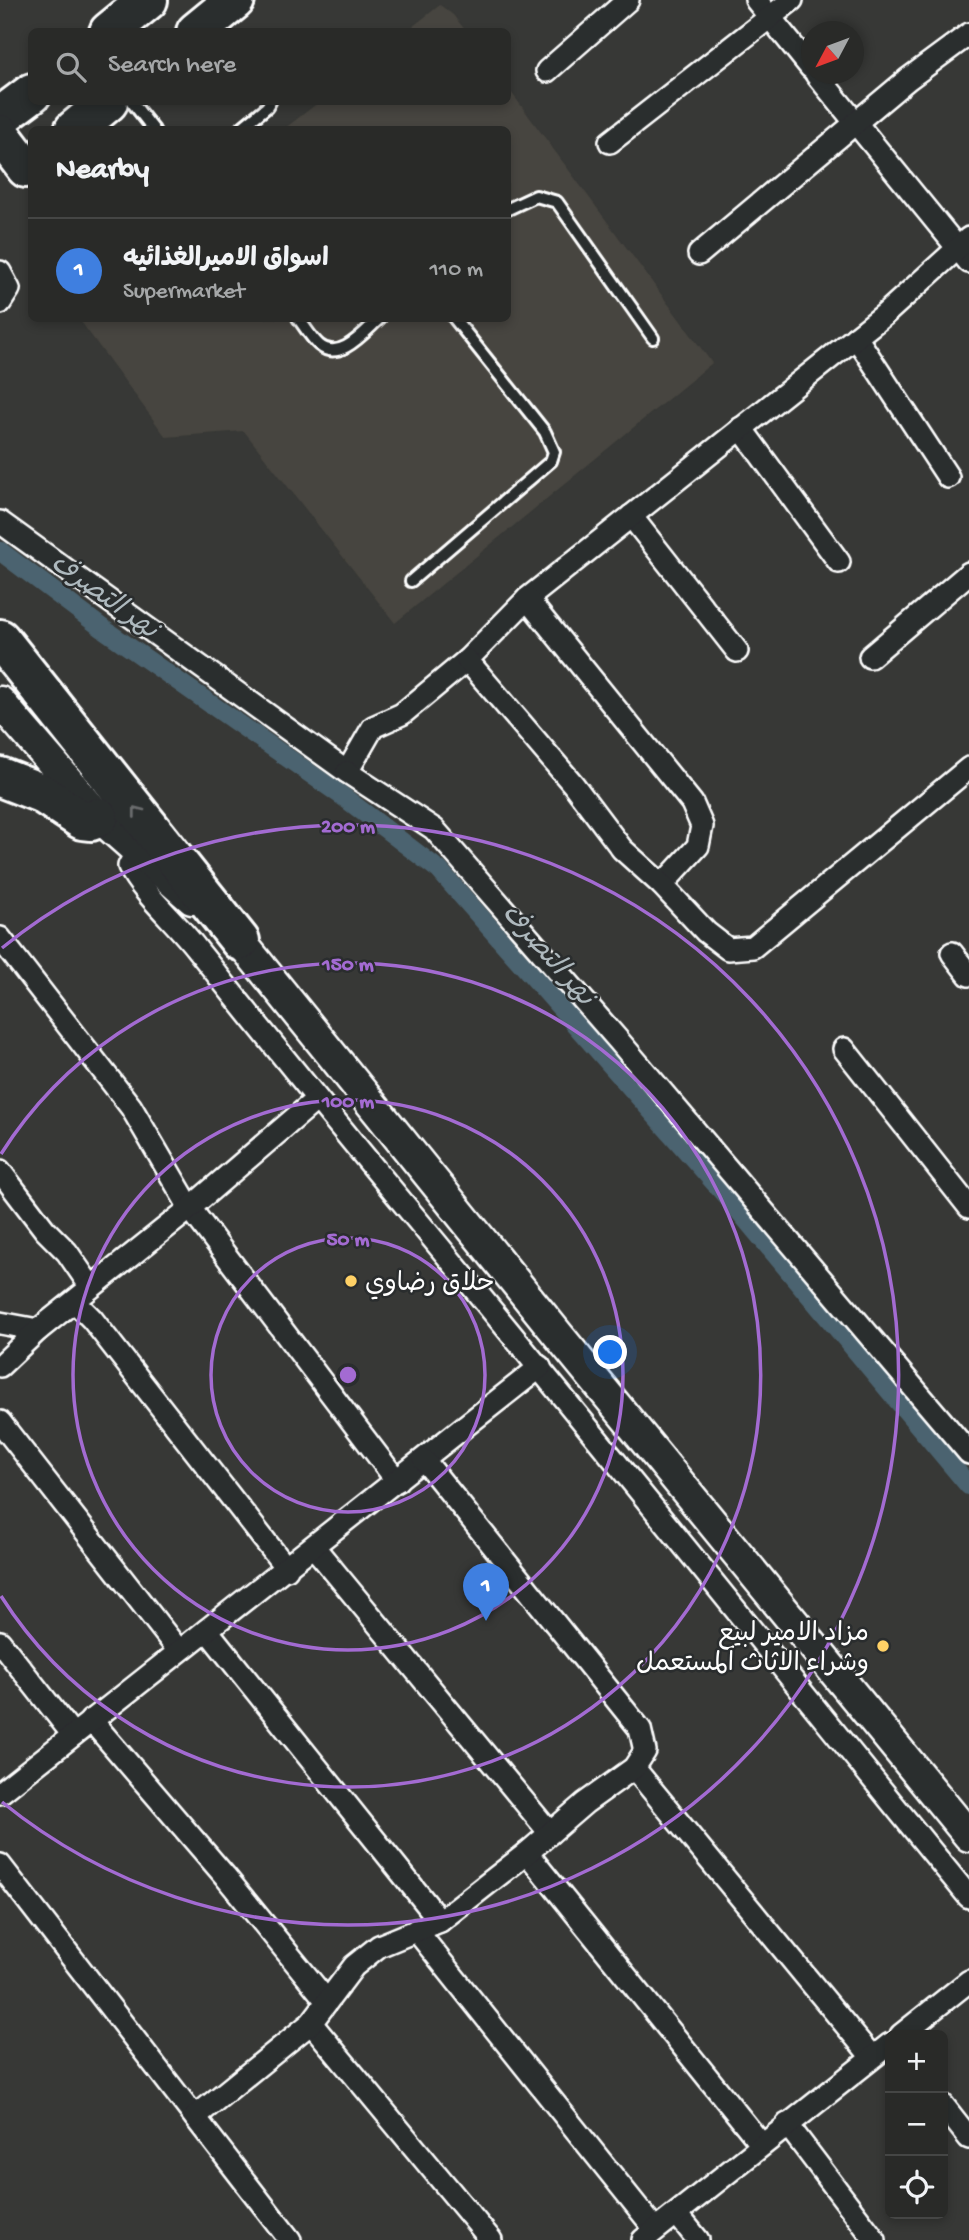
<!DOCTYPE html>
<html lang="en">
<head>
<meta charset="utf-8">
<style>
	:root { --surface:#292a28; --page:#353634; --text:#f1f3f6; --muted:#a5a7a8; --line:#454645; --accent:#95b2f1 }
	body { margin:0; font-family:"Gochi Hand","Playpen Sans Arabic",sans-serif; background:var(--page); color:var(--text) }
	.controls { position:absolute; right:21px; bottom:21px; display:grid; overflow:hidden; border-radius:10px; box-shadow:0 4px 10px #0003 }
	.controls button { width:63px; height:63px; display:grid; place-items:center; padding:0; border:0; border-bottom:2px solid var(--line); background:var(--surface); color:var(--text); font:35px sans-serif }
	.compass { position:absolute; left:801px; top:21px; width:63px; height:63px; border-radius:50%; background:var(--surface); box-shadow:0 4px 10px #0003; rotate:229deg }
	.you { position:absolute; left:611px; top:1353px; width:24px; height:24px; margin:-18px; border:5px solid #fff; border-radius:50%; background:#1a73e8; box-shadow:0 0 0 10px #1a73e833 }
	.badge { display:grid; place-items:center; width:46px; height:46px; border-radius:50%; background:var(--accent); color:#fff; font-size:23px; font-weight:700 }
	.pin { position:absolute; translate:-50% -58px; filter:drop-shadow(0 2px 4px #0008) }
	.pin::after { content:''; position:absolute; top:37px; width:24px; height:21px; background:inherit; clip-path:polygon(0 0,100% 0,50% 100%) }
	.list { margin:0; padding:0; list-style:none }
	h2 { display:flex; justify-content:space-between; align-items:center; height:91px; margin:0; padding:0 28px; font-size:30px }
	h2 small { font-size:23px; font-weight:400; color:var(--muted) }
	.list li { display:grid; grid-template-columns:46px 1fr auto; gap:21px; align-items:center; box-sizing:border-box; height:105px; padding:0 28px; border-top:2px solid var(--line) }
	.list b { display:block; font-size:26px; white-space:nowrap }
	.list p { margin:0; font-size:23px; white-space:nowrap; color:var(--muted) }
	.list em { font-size:23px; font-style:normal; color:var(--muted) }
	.icon { flex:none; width:38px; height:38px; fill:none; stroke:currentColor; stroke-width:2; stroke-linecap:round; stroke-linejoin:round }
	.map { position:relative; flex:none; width:969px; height:2240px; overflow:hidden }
	.search { position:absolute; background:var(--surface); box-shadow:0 4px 10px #0003; left:28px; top:28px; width:483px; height:77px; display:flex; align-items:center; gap:18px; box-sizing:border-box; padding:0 24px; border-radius:10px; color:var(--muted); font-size:26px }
	.panel { position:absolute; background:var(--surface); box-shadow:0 4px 10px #0003; left:28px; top:126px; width:483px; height:196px; border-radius:10px }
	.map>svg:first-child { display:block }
	.built { fill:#47453f }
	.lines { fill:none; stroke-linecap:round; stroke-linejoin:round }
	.canal { stroke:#4b636f; stroke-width:19 }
	.lane-casing { stroke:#fff; stroke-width:16 }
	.street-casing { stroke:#fff; stroke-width:26 }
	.secondary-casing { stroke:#fff; stroke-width:35 }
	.highway-casing { stroke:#fff; stroke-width:44 }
	.lane { stroke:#2a2d2e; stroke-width:10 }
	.street { stroke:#2a2d2e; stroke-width:21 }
	.secondary { stroke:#2a2d2e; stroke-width:30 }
	.highway { stroke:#2a2d2e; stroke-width:38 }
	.oneway { stroke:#6a6c6d }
	.ring { fill:none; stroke:#a36bd2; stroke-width:3.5 }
	.poi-dot { fill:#ffd166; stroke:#2a2d2e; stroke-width:2.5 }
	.labels { text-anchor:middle; stroke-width:5; stroke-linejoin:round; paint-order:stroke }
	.poi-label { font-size:26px; fill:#fff; stroke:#2a2d2e; text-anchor:start }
	.water-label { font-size:28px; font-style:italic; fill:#aeb9be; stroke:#2a2d2e }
	.centre { fill:#a36bd2; stroke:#2a2d2e; stroke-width:3.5 }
	.ring-label { font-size:21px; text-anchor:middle; font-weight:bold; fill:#a36bd2; stroke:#2a2d2e; stroke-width:5; stroke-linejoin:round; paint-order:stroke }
</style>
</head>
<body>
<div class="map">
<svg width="969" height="2240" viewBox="0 0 969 2240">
	<rect width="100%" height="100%" fill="#373836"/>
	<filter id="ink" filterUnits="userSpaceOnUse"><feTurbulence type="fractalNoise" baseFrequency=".0143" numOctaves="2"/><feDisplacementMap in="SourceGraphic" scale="14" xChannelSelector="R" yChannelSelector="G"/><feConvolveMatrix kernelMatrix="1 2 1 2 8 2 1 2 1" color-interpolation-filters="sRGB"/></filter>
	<g filter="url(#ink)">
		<g class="built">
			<path d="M440,5L453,15L466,31H407Z"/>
			<path d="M508,88L712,363L395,623L244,431L166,437L79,319L508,318V130L284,129L319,102H508Z"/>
		</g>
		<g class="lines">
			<path class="canal" d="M0,551L102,628L345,798L439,870L728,1198L969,1486"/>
			<g class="lane-casing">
				<g id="lane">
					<path d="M132,102L154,130"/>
					<path d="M239,130L267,107L270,102"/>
					<path d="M508,209L536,196L557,202L653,338"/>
					<path d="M298,318C305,327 311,338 319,345C340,363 365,331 380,318"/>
					<path d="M411,581L551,461L554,452L545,432L454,318"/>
				</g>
			</g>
			<g class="street-casing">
				<g id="street">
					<path d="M756,0L811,68"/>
					<path d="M547,71L628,0"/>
					<path d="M816,74L969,262"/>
					<path d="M610,142L792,0"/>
					<path d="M699,254L908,79L969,34"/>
					<path d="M0,272L9,289L0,303"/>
					<path d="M856,337L948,477"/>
					<path d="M741,428L839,562"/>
					<path d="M631,516L737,651"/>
					<path d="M0,522L347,772L373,727L402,714L467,660L527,599L884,315L969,238"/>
					<path d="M527,599L692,803L702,826L698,846L662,885"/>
					<path d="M870,657L969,573"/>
					<path d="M467,660L573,784L622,849L662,885L706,932L728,949L753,947L969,768"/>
					<path d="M347,772L434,829L619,1041L969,1453"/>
					<path d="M137,851L129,866C141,892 177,923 196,948C263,1032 330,1115 398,1197C591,1428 778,1664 969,1897"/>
					<path d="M0,938L131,1107L190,1208L397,1481"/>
					<path d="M952,953L969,975"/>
					<path d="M844,1049L969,1207"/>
					<path d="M0,1171L45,1230L67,1252L91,1287"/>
					<path d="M75,1302L92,1319L287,1569"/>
					<path d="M0,1323L38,1330"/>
					<path d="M0,1366L38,1330L183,1214L317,1099"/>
					<path d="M0,1422L179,1651"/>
					<path d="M314,1547L550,1833"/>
					<path d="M207,1630L440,1921"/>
					<path d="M0,1642L73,1735"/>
					<path d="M91,1720L225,1876L326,2000"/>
					<path d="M634,1768L872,2057"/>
					<path d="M0,1793L540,1367"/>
					<path d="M527,1853L762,2145"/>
					<path d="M0,1865L290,2240"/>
					<path d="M416,1930L655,2229"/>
					<path d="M311,2023L491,2240"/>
					<path d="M901,2035L969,1981"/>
					<path d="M943,2105L969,2138"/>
					<path d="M195,2117L311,2023L354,1966L379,1946L440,1921L527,1853L585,1803L634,1768L645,1751L640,1729L424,1460"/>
					<path d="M787,2124L875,2240"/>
					<path d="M677,2214L698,2240"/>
					<path d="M643,2240L890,2044"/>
				</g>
			</g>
			<g class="secondary-casing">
				<g id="secondary">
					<path d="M0,702L99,817L192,899"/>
					<path d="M224,927L240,941L559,1336L969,1836"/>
				</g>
			</g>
			<g class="highway-casing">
				<g id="highway">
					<path d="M109,32L148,0"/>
					<path d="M196,32L235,0"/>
					<path d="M0,117L32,93"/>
					<path d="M74,130L108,102"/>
					<path d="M0,134L26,168"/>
					<path d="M0,639L240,941"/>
					<path d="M0,777L41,793L82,820L91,821L99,817"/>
				</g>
			</g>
			<use href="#lane" class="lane"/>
			<use href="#street" class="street"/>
			<use href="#secondary" class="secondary"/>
			<use href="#highway" class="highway"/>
		</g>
		<defs><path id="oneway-chevron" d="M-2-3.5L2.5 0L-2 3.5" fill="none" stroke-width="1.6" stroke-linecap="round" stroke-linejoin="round" transform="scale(1.75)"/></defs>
		<use class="oneway" href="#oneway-chevron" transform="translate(137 811) rotate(-128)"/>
	</g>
	<g class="ring">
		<circle cx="348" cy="1375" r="137"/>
		<circle cx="348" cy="1375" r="275"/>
		<path d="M1 1154A412 412 0 1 1 1 1596"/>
		<path d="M2 948A550 550 0 1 1 2 1802"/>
	</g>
	<g class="poi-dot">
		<circle cx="351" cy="1281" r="7"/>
		<circle cx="883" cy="1646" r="7"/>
	</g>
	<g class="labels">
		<g class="poi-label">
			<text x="365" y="1290">حلاق رضاوي</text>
			<text x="869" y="1640" text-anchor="end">مزاد الامير لبيع<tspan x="869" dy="30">وشراء الاثاث المستعمل</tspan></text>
		</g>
		<g class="water-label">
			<text transform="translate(106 594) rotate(36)" y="10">نهر التصرف</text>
			<text transform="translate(550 953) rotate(49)" y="10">نهر التصرف</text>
		</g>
	</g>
	<circle cx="348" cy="1375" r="10" class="centre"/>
	<g class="ring-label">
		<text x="348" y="832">200 m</text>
		<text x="348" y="970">150 m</text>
		<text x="348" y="1107">100 m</text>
		<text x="348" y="1245">50 m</text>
	</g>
</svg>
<div class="controls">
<button>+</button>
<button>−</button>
<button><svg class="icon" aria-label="locate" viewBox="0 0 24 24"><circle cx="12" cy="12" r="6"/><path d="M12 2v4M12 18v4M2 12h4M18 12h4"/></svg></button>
</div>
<svg class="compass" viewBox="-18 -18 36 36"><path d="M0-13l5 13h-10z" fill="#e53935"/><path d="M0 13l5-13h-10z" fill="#a5a7a8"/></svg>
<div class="you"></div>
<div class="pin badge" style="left:486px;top:1621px;background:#3f7fe0">1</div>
<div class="search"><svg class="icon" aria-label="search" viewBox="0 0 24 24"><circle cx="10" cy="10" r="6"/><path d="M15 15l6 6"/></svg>Search here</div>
<section class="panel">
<h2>Nearby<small></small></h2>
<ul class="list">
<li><span class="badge" style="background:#3f7fe0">1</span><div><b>اسواق الاميرالغذائيه</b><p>Supermarket</p></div><em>110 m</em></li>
</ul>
</section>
</div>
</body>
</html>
